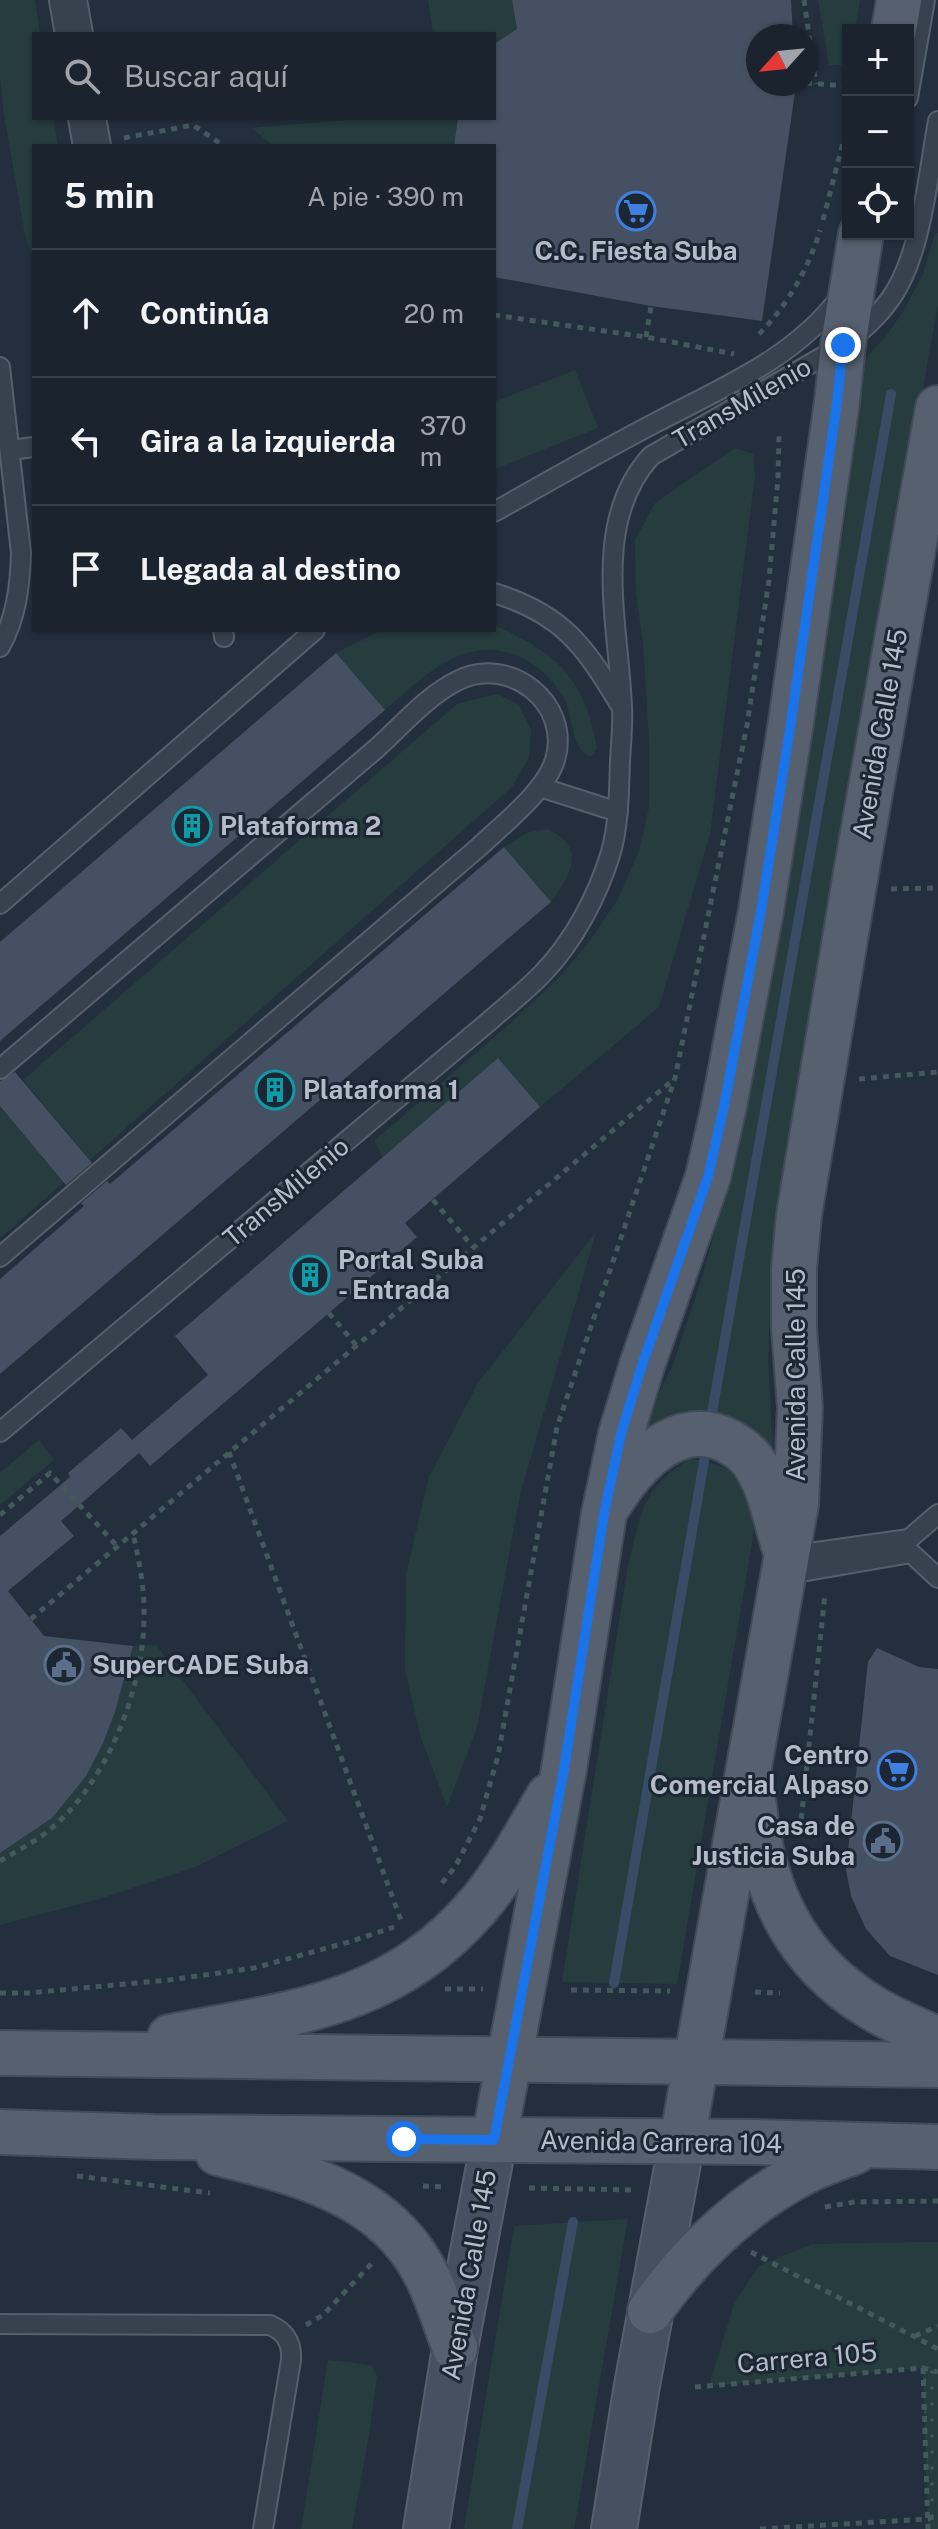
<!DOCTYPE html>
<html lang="es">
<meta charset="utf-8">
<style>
body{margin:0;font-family:"Public Sans",sans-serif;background:#242b36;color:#f1f3f6}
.controls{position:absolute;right:24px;top:24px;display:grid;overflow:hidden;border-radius:0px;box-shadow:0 2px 6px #0004}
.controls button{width:72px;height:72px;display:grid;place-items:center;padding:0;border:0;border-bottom:2px solid #39404a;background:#1b232e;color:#f1f3f6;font:40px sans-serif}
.compass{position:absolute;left:746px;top:24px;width:72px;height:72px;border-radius:50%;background:#1b232e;box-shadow:0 2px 6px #0004;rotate:243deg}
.stop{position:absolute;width:24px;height:24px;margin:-18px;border:6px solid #1a73e8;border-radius:50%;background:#fff}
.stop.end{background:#1a73e8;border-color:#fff;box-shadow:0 2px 8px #0008}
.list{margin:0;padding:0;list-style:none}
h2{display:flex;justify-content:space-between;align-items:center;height:104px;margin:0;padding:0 32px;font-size:34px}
h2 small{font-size:26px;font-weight:400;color:#a0a4aa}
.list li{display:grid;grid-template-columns:52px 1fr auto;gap:24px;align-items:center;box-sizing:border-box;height:128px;padding:0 32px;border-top:2px solid #39404a}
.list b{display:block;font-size:30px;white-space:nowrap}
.list em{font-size:26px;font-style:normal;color:#a0a4aa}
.icon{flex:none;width:44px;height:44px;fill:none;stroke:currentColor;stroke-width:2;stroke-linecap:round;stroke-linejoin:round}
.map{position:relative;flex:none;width:938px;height:2529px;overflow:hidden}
.search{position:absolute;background:#1b232e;box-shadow:0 2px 6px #0004;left:32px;top:32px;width:464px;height:88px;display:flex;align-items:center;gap:20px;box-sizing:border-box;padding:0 28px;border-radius:0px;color:#a0a4aa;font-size:30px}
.panel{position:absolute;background:#1b232e;box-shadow:0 2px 6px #0004;left:32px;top:144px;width:464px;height:488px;border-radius:0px}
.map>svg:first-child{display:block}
.grass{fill:#263c3f}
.park{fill:url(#park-dots)}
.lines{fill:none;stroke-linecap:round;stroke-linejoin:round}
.stream{stroke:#394c67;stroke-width:10}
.building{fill:#455162}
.lane-casing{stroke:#565f6c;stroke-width:22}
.street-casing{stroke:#565f6c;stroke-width:40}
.secondary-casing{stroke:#565f6c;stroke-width:48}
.primary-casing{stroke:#414a57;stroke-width:48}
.path{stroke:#44595c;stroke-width:5;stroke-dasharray:6 6;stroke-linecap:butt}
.lane{stroke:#38414e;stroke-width:18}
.street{stroke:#38414e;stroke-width:36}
.secondary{stroke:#465061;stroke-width:44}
.primary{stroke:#56606e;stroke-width:44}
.route{stroke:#1a73e8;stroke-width:10}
.labels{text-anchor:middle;stroke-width:6;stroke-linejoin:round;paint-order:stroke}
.poi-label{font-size:26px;font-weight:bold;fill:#b4bcc9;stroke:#1d2633;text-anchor:start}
.street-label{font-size:26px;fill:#b4bcc9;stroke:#1d2633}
</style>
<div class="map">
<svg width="938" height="2529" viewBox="0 0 938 2529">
<defs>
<pattern id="park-dots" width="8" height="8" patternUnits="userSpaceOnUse" patternTransform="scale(2)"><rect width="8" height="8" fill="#263c3f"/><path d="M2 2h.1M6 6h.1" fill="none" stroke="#435659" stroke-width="1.8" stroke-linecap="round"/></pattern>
</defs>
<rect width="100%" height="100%" fill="#242f3e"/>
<!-- grass -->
<g class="grass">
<polygon points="0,0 35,0 40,34 34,34 34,118 53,118 58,146 34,146 34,258 26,240 4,115 0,77"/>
<polygon points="428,0 512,0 517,29 494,44 494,34 433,34"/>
<polygon points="818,0 860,0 855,30 848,30 848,65 829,65"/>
<polygon points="369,118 458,118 454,146 274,146 251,128"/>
<polygon points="935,233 938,233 938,305 847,806 797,1100 772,1268 768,1361 773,1450 743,1425 639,1433 672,1367 702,1278 731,1170 845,521 862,361 885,338 904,310 923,274"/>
<polygon points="575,370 598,428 495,469 494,402"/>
<polygon points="735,448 753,454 755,476 710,834 659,1007 540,1107 498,1058 383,1157 374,1141 506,1027 555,982 589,942 618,899 639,851 649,807 649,740 643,644 636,593 635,540 655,503"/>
<path d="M494,625C558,654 584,677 597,748L593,755L588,756C571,746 573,718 565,701C557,685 544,670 528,661C470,628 426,674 385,710L336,653L382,630H494Z"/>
<polygon points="497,694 519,705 531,730 529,758 512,787 90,1160 23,1080 457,704"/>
<path d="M548,829C553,832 561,836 565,841C582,860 563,885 551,902L504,847L529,832Z"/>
<polygon points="0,1106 64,1182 0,1238"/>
<polygon points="596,1232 520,1495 477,1728 447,1807 421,1738 405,1670 406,1574 429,1477 478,1383"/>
<polygon points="39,1440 54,1460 0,1505 0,1473"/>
<path d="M691,1459C713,1462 740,1470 750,1493C754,1503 752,1520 754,1531L677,1984L562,1982L628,1565C641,1514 642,1486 691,1459Z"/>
<polygon points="156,1645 288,1821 195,1867 99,1899 0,1925 0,1853 52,1818 115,1712 133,1646"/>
<polygon points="628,2219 574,2529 464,2529 514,2226"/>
<polygon points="921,2242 938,2242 938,2363 923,2368 709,2386 734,2304 759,2266 812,2244"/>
<polygon points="328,2360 371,2365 377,2376 369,2435 352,2529 301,2529"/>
</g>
<!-- park -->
<polygon class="park" points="938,2363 938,2529 928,2529 923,2368"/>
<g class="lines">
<!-- stream -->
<g class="stream">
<polyline points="710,1424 891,394"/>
<polyline points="614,1983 707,1444"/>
<polyline points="517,2529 573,2222"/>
</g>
</g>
<!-- building -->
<g class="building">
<polygon points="512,0 791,0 793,36 758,36 758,84 795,84 795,92 762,321 651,306 494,277 494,146 454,146 458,118 494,118 494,44 517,29"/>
<polygon points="336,653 385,710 0,1041 0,942"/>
<polygon points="504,847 551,902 0,1374 0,1279 84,1206 81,1203 107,1181 110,1184"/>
<polygon points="498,1058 540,1107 405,1223 417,1237 329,1313 150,1466 139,1453 61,1521 74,1536 8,1591 44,1636 133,1646 115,1712 103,1743 86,1776 52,1818 0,1853 0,1536 70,1477 68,1473 121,1428 132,1440 208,1375 175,1336"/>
<polygon points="15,1072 92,1163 66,1185 0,1106 0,1081"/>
<polygon points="877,1648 919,1667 938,1669 938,1975 890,1956 866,1929 851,1896 846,1870 868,1662"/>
</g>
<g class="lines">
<defs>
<g id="lane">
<polyline points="908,98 925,0"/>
<path d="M0,367L21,553C20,587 16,618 0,647"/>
<polyline points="10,450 34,447"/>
<path d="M494,512C548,482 601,451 655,423C723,387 794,359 841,296"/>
<path d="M494,593C562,614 584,645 619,703"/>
<polyline points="223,630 224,637"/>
<polyline points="540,787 618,812"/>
<polyline points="0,904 315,630"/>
<path d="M0,1069L377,748C402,725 427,696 457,681C509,654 572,703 555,760C545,792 503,824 479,847L0,1257"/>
<path d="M0,1432L493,1018C510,1003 528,989 543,973C574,941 598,895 611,852C619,823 619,791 620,761C621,743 623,725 622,707C619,625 590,523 651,456L843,345C861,331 878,317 891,298C922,254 928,174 938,121"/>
<polyline points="788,1556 909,1539 938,1514"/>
<polyline points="784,1575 911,1553 938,1578"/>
<path d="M0,2324L270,2325C286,2332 292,2343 291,2360L263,2529"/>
</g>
<g id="street">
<polyline points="68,0 74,34"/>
<polyline points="87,118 92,146"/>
</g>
<g id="secondary">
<polyline points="426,2529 455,2348 494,2140"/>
<polyline points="614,2529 636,2391 682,2141"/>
</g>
<g id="primary">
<polyline points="894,30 899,0"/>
<path d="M610,1503C634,1464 678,1415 728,1441C737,1446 746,1452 752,1460C770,1484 775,1518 784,1546"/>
<path d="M754,1806C763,1891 795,1961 871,2007C892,2020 916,2029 938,2040"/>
<path d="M170,2037C290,2013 390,2007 476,1908C505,1875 527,1833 549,1796"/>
<polyline points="0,2053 938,2065"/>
<polyline points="0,2132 154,2137 754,2142 938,2147"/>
<polyline points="494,2140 564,1769 604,1514 621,1434 642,1365 708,1177 724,1106 761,911 791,722 837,402 843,345 861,234"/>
<polyline points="682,2141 796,1504 800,1407 794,1328 794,1268 799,1215 858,861 938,408"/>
<path d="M218,2153C291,2171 372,2190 416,2257C434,2284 443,2318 455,2348"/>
<path d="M650,2311C691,2253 741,2205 804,2172C821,2163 839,2158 856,2151"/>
</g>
</defs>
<!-- lane casing -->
<use href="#lane" class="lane-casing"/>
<!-- street casing -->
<use href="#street" class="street-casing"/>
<!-- secondary casing -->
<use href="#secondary" class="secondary-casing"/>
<!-- primary casing -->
<use href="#primary" class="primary-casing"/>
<!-- path -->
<g class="path">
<polyline points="804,0 816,84"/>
<polyline points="806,83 848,86"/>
<polyline points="124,138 193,125 224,146"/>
<polyline points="823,220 848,123"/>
<polyline points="494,315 646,337 734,354"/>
<path d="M759,334C787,306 809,268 820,230"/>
<polyline points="646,337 651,306"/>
<polyline points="891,889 938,888"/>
<polyline points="859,1079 938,1072"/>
<polyline points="433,1200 473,1247"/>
<polyline points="329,1313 356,1345"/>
<polyline points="229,1452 402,1923"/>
<polyline points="0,1515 50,1473 117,1546"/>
<polyline points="31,1619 673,1080"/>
<polyline points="800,1831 825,1594"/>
<path d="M0,1861C17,1851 37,1841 52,1828C107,1781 143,1690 144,1619C145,1589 139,1561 133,1533"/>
<polyline points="442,1883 455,1867 480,1819 498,1756 557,1427 675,1078 747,725 769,580 778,478 779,436"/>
<polyline points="445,1989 483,1989"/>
<polyline points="571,1990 670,1991"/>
<polyline points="755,1992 780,1993"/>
<polyline points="0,1993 28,1993 169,1980 254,1968 349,1942 394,1927"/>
<polyline points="77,2176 210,2193"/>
<polyline points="423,2186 446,2187"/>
<polyline points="529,2188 636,2190"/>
<polyline points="825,2207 855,2202 938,2201"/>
<polyline points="751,2252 938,2349"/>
<polyline points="306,2325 323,2315 374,2261"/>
<polyline points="915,2336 938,2326"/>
<polyline points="923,2368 928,2529"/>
<polyline points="695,2387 923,2368 938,2372"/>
<polyline points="760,2529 928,2519 938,2515"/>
</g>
<!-- lane -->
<use href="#lane" class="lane"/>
<!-- street -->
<use href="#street" class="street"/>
<!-- secondary -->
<use href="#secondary" class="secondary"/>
<!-- primary -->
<use href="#primary" class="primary"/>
</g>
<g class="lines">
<!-- route -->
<polyline class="route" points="404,2139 494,2140 564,1769 604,1514 621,1434 642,1365 708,1177 724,1106 761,911 791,722 837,402 843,345"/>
</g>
<!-- icons -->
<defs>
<symbol id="supermarket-ring" viewBox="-11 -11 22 22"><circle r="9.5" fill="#1d2633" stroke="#3f7fe0" stroke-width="1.5"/><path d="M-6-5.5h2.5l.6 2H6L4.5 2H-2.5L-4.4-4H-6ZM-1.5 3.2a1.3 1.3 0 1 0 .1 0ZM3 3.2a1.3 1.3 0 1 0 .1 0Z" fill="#3f7fe0"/></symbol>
<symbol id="building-ring" viewBox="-11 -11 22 22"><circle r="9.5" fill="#1d2633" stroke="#0f9aa8" stroke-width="1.5"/><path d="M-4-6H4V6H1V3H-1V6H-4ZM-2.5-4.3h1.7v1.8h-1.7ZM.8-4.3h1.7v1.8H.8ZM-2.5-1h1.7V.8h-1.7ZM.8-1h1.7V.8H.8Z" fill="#0f9aa8"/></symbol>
<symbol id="civic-ring" viewBox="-11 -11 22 22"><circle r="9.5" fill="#1d2633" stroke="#5c6f8a" stroke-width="1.5"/><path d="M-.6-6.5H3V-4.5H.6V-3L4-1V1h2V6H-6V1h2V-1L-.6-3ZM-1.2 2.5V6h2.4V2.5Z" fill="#5c6f8a"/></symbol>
</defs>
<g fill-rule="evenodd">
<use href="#supermarket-ring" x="614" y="189" width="44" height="44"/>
<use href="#building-ring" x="170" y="804" width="44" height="44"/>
<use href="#building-ring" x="253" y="1068" width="44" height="44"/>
<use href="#building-ring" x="288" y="1253" width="44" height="44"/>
<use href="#civic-ring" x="42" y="1643" width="44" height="44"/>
<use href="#supermarket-ring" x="875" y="1748" width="44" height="44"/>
<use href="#civic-ring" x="861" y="1819" width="44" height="44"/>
</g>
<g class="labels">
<!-- poi labels -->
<g class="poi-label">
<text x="636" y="260" text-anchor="middle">C.C. Fiesta Suba</text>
<text x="220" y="835">Plataforma 2</text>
<text x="303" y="1099">Plataforma 1</text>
<text x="338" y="1269">Portal Suba<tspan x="338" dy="30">- Entrada</tspan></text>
<text x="92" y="1674">SuperCADE Suba</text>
<text x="869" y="1764" text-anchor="end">Centro<tspan x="869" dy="30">Comercial Alpaso</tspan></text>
<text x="855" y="1835" text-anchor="end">Casa de<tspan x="855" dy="30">Justicia Suba</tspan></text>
</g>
<!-- street labels -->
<g class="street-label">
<text transform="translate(742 403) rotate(-30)" y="9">TransMilenio</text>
<text transform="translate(880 734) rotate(-80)" y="9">Avenida Calle 145</text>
<text transform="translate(286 1192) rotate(-40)" y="9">TransMilenio</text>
<text transform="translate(796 1375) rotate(-90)" y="9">Avenida Calle 145</text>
<text transform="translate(661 2142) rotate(1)" y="9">Avenida Carrera 104</text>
<text transform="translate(469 2275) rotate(-80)" y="9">Avenida Calle 145</text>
<text transform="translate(807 2358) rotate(-5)" y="9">Carrera 105</text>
</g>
</g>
</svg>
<div class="controls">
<button>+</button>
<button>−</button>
<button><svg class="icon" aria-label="locate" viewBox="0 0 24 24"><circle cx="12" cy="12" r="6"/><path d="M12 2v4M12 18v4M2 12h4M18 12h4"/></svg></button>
</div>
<svg class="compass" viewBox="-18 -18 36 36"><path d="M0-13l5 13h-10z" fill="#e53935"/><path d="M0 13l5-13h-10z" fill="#a0a4aa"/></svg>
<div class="stop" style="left:404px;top:2139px"></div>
<div class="stop end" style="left:843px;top:345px"></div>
<div class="search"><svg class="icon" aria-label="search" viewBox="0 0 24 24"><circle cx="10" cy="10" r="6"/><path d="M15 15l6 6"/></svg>Buscar aquí</div>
<section class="panel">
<h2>5 min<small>A pie · 390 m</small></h2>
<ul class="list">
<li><svg class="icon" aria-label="ahead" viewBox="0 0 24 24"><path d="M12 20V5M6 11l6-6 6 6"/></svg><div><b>Continúa</b></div><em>20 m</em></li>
<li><svg class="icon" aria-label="left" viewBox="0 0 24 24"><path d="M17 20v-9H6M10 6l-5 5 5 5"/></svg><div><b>Gira a la izquierda</b></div><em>370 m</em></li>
<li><svg class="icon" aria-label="arrive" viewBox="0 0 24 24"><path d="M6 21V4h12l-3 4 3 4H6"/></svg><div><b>Llegada al destino</b></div></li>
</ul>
</section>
</div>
